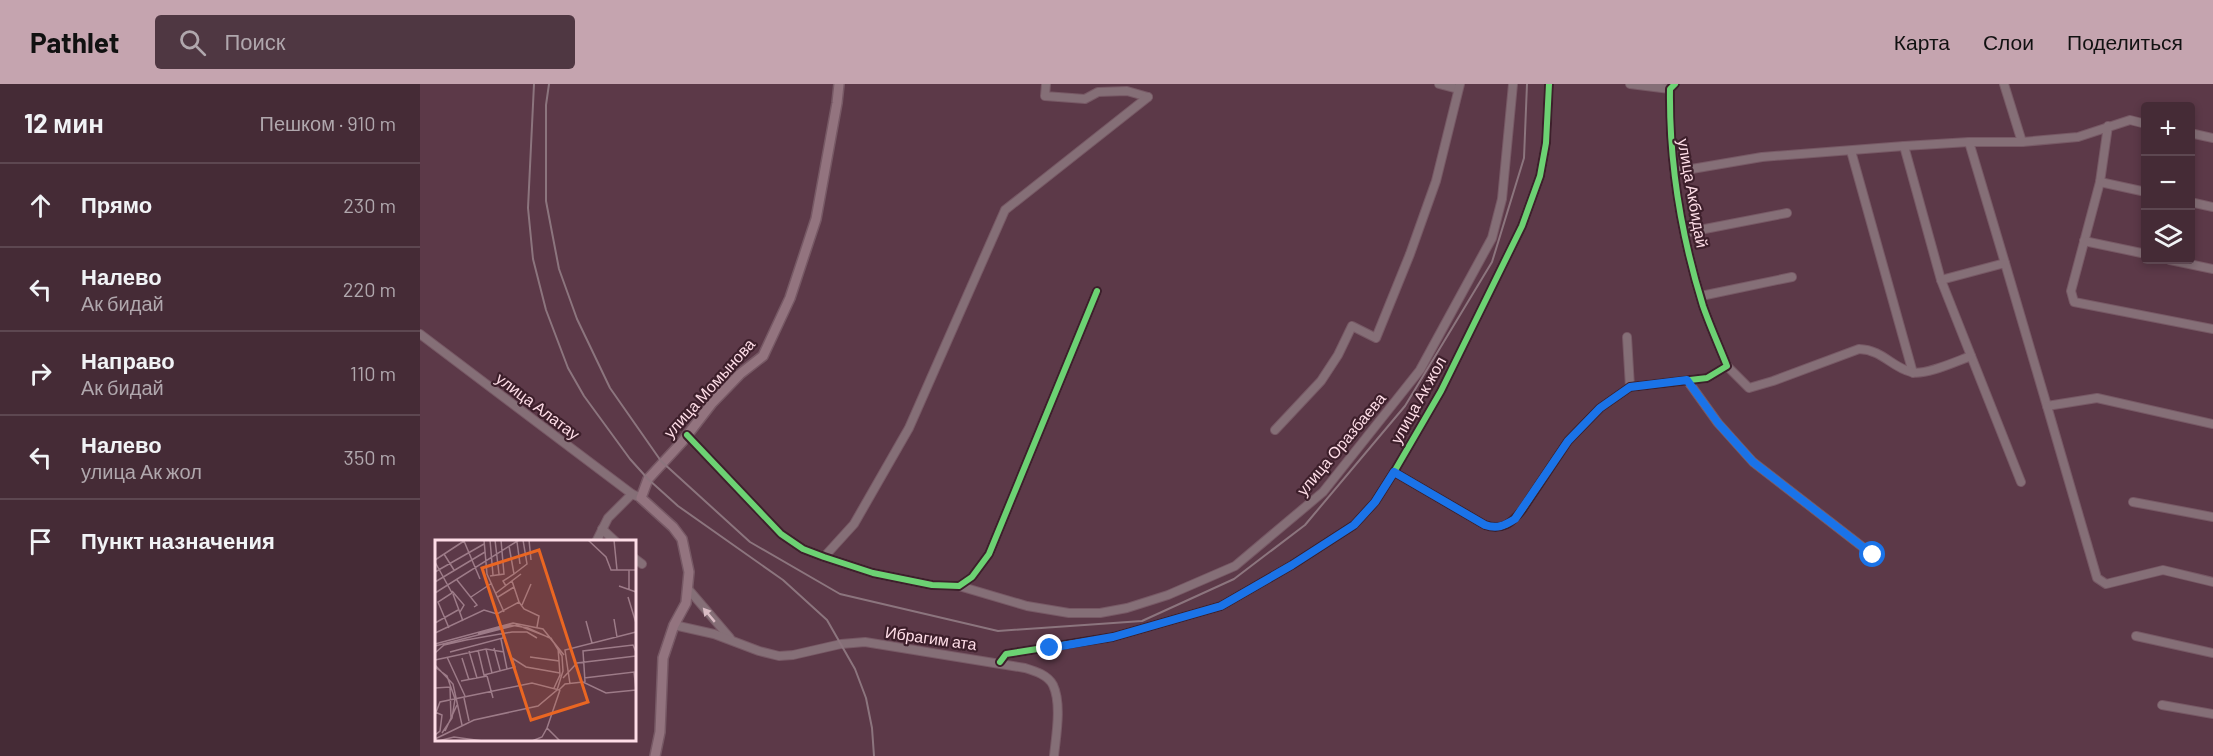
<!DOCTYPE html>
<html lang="ru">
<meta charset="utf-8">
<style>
body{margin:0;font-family:Barlow,sans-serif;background:#4f3742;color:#f1f3f6}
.controls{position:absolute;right:18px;top:18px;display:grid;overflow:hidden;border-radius:6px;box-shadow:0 3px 9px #0003}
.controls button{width:54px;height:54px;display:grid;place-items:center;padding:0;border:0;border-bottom:2px solid #5d4751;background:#452b36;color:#f1f3f6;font:30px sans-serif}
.stop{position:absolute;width:18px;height:18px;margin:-14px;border:4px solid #1a73e8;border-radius:50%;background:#fff}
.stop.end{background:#1a73e8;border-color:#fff;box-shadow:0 2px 6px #0008}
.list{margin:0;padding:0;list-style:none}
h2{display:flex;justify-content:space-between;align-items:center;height:78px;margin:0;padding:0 24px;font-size:26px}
h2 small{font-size:20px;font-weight:400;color:#b0a7ad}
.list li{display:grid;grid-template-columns:39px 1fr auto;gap:18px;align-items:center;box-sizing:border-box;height:84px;padding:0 24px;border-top:2px solid #5d4751}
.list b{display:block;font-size:22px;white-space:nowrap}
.list p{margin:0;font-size:20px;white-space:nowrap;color:#b0a7ad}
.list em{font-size:20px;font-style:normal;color:#b0a7ad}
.icon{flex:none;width:33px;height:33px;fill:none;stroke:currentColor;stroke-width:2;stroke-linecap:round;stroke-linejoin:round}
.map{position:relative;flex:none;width:1793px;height:672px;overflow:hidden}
header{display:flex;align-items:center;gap:36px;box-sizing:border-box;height:84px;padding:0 30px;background:#c5a4af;color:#111}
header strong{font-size:28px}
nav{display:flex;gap:33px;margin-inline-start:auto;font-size:21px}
.search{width:420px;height:54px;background:#4f3742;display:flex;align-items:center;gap:15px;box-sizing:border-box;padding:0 21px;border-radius:6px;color:#b0a7ad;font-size:22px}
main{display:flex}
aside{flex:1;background:#452b36}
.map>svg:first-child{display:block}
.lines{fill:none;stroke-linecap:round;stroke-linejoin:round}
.minor-casing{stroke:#775965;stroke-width:10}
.major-casing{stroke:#775965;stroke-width:12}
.minor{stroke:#856f77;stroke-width:8}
.major{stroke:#93747f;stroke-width:9}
.rail{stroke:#8c757e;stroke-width:2}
.cycleway-casing{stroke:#3d1f2b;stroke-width:10}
.cycleway{stroke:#6cd273;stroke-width:6}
.oneway{fill:#dabcc5}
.route{stroke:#1a73e8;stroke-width:8}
.labels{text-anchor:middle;stroke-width:4.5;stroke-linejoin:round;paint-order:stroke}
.street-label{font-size:16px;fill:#fedde7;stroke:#3d1f2b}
.inset-road{fill:none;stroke:#9d7b88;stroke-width:1.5}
.view{fill:#ea6622;fill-opacity:0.15;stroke:#ea6622;stroke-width:3}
.inset-edge{fill:none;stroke:#fedde7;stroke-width:3}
</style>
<header>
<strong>Pathlet</strong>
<div class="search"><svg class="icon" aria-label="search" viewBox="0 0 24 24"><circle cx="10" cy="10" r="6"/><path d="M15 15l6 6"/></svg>Поиск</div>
<nav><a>Карта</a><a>Слои</a><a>Поделиться</a></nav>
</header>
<main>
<aside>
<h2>12 мин<small>Пешком · 910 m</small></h2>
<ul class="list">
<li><svg class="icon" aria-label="ahead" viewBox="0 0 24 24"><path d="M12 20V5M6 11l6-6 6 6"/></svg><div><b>Прямо</b></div><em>230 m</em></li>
<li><svg class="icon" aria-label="left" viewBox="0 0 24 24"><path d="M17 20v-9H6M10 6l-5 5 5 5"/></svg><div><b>Налево</b><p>Ак бидай</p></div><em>220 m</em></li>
<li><svg class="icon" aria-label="right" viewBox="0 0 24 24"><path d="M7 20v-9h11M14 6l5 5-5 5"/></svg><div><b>Направо</b><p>Ак бидай</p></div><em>110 m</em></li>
<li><svg class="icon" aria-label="left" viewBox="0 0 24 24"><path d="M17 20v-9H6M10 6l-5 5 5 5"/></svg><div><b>Налево</b><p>улица Ак жол</p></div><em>350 m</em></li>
<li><svg class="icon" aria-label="arrive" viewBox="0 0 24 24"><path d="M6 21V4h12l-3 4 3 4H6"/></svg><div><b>Пункт назначения</b></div></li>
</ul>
</aside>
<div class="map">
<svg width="1793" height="672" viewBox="0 0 1793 672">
<rect width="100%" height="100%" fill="#5c3948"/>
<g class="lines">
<defs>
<g id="minor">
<polyline points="626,0 625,12 665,15 678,8 707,7 728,13"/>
<polyline points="1019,0 1038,5"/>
<polyline points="1210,0 1250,5"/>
<polyline points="1584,0 1602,58"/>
<polyline points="1688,42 1680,98 1651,207 1654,218 1793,245"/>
<polyline points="1770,49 1793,54"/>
<polyline points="1549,58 1585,179"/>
<polyline points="1484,62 1521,196 1601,398"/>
<polyline points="1431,67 1493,289"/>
<polyline points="1254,88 1342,73 1484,62 1549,58 1602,58 1658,53 1710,36 1726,40"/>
<polyline points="1680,98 1726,108"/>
<polyline points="1770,118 1793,123"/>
<polyline points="1264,149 1367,129"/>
<polyline points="1664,157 1726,170"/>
<polyline points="1750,176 1793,185"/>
<polyline points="1521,196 1585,179 1627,322 1677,314 1793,340"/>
<polyline points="1281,212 1372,193"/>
<polyline points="0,250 212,410 221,414"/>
<polyline points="1207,253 1210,303"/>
<path d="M1307,282L1329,304L1353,297L1439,265C1463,266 1471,283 1491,288C1505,292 1537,277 1551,272"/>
<polyline points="1267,296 1298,339 1333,378 1453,471"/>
<polyline points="1627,322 1677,494 1686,500 1743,486 1793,498"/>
<polyline points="855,346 901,297 918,271 932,242 956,254 990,170 1016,97 1040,0"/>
<polyline points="267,351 361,450 383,465 404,473 453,489 512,501 539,502 552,493 569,470 677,207"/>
<path d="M974,388L1065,441C1082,447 1092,439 1102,426L1148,357L1180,324L1210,303L1287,294L1307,282C1299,262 1290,242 1283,222C1261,151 1249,79 1250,5L1255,0"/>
<polyline points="1713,418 1793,433"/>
<polyline points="182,445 196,458"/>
<polyline points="176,458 188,434 212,410"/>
<polyline points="404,473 434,440 489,344 585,126 728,13"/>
<polyline points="214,474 222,480"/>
<polyline points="539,502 607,522 649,529 680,529 707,524 748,511 815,482 903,408 1000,286 1072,154 1082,115 1093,0"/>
<polyline points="269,506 310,554"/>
<path d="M254,541L294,550L339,567L359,572L373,571L421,560L445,558L605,584C615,587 628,591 633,601C642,620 636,652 634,672"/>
<polyline points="1716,552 1793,569"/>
<polyline points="580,578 586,570 693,553 801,522 872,481 934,441 955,418 974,388 1021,307 1102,142 1120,92 1126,59 1129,0"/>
<polyline points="1742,621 1793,630"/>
</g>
<polyline id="major" points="235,672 240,648 243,574 254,541 266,519 269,488 262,455 253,443 221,414 228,395 262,358 292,319 320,290 343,272 370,214 396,135 417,19 419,0"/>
</defs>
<!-- minor casing -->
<use href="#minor" class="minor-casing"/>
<!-- major casing -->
<use href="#major" class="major-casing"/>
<!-- minor -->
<use href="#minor" class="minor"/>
<!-- major -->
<use href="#major" class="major"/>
<!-- rail -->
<g class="rail">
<polyline points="114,0 108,124 113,175 126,226 148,284 164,312 210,375 228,395 258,422 363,496 407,536 435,585 446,614 452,644 454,672"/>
<polyline points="129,0 126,21 126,117 139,185 157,235 190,304 241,377 330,458 420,510 578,547 722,537 814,495 885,441 985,322 1072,178 1104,74 1107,0"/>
</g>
<defs>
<g id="cycleway">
<polyline points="267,351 361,450 383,465 404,473 453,489 512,501 539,502 552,493 569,470 677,207"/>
<path d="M974,388L1065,441C1082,447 1092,439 1102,426L1148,357L1180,324L1210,303L1287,294L1307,282C1299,262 1290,242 1283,222C1261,151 1249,79 1250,5L1255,0"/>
<polyline points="580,578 586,570 693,553 801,522 872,481 934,441 955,418 974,388 1021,307 1102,142 1120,92 1126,59 1129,0"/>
</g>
</defs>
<!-- cycleway casing -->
<use href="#cycleway" class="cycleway-casing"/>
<!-- cycleway -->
<use href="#cycleway" class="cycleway"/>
</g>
<!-- one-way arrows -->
<defs><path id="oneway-solid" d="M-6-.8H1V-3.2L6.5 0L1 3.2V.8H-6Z" transform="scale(1.5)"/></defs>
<use class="oneway" href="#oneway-solid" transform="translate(289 531) rotate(-130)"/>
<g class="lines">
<!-- route -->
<path class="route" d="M630,564L693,553L801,522L872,481L934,441L955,418L974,388L1065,441C1077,445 1084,442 1095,435L1148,357L1180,324L1210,303L1267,296L1298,339L1333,378L1453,471"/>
</g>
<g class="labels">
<!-- street labels -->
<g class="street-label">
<text transform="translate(1273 109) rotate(80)" y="6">улица Акбидай</text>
<text transform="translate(289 304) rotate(-48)" y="6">улица Момынова</text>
<text transform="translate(998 316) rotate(-61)" y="6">улица Ак жол</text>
<text transform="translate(118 322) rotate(37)" y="6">улица Алатау</text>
<text transform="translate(921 360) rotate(-50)" y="6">улица Оразбаева</text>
<text transform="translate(511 554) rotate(8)" y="6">Ибрагим ата</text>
</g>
</g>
<!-- overview -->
<g transform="translate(15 456)">
<rect width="201" height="201" fill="#5c3948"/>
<path class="inset-road" d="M49,0L52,34L69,72M55,0L58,35M60,0L64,34M94,0L96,20M153,0L171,17L176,30H201M179,0L182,30M29,1L45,39M82,2L85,24M9,14L19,30M0,20L29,1M0,22L17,53L3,62L14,88M194,30V51M0,32L49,4M79,34L92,24L88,0M55,36L69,34L66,0M22,40L42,65L39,67M77,41L84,62M0,42L50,12M71,46L68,41L79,34L74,6M184,46L201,52M17,51L29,65L25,72M0,53L84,0M61,53L86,34M18,54L28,81M36,57L57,43M63,57L79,47M193,57L201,83M87,65L96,44M179,79L182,97M151,81L157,103M0,83L23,70M0,93L49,70L62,74L84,62L89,69L104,76L102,87M43,94L76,85L93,88L115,98L123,108L124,121M66,99L72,129M31,100L77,92H92L102,98M0,104L78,83L108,89L129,115M0,106L82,85L116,98L127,116L128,131L122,150L103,166L39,180L0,199M59,108L65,130M51,109L57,133M43,110L49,135L80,127L77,118M34,111L42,138M15,112L68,98V92M0,113L9,105L31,100M12,117L30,156M95,117L124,121L125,135L119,148M27,118L34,140M77,118L91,127L125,133M0,120L51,109L69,112M0,125L18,144L27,185M0,127L12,136L20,159L17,178L7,193M52,136L58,158M128,138L142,123L201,116M149,138L199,132L201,150M26,141L52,136M150,142L148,111L198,105L201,112M135,144L130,110L201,92M0,148L15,147L16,178M29,158L34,181M0,172L7,175L5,191L0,195M0,175L5,162L97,143L124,150L130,144L148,142L171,153L201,150M10,191L22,165M3,201L19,197L48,201M97,201L107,197L112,188M125,201L112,188L125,150"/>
<path class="view" d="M104,10L153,162L96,180L47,28Z"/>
<rect width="201" height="201" class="inset-edge"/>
</g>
</svg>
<div class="controls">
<button>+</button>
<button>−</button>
<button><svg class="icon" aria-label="layers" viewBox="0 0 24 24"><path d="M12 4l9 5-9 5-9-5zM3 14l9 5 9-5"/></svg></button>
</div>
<div class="stop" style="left:1453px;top:471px"></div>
<div class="stop end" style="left:630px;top:564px"></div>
</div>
</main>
